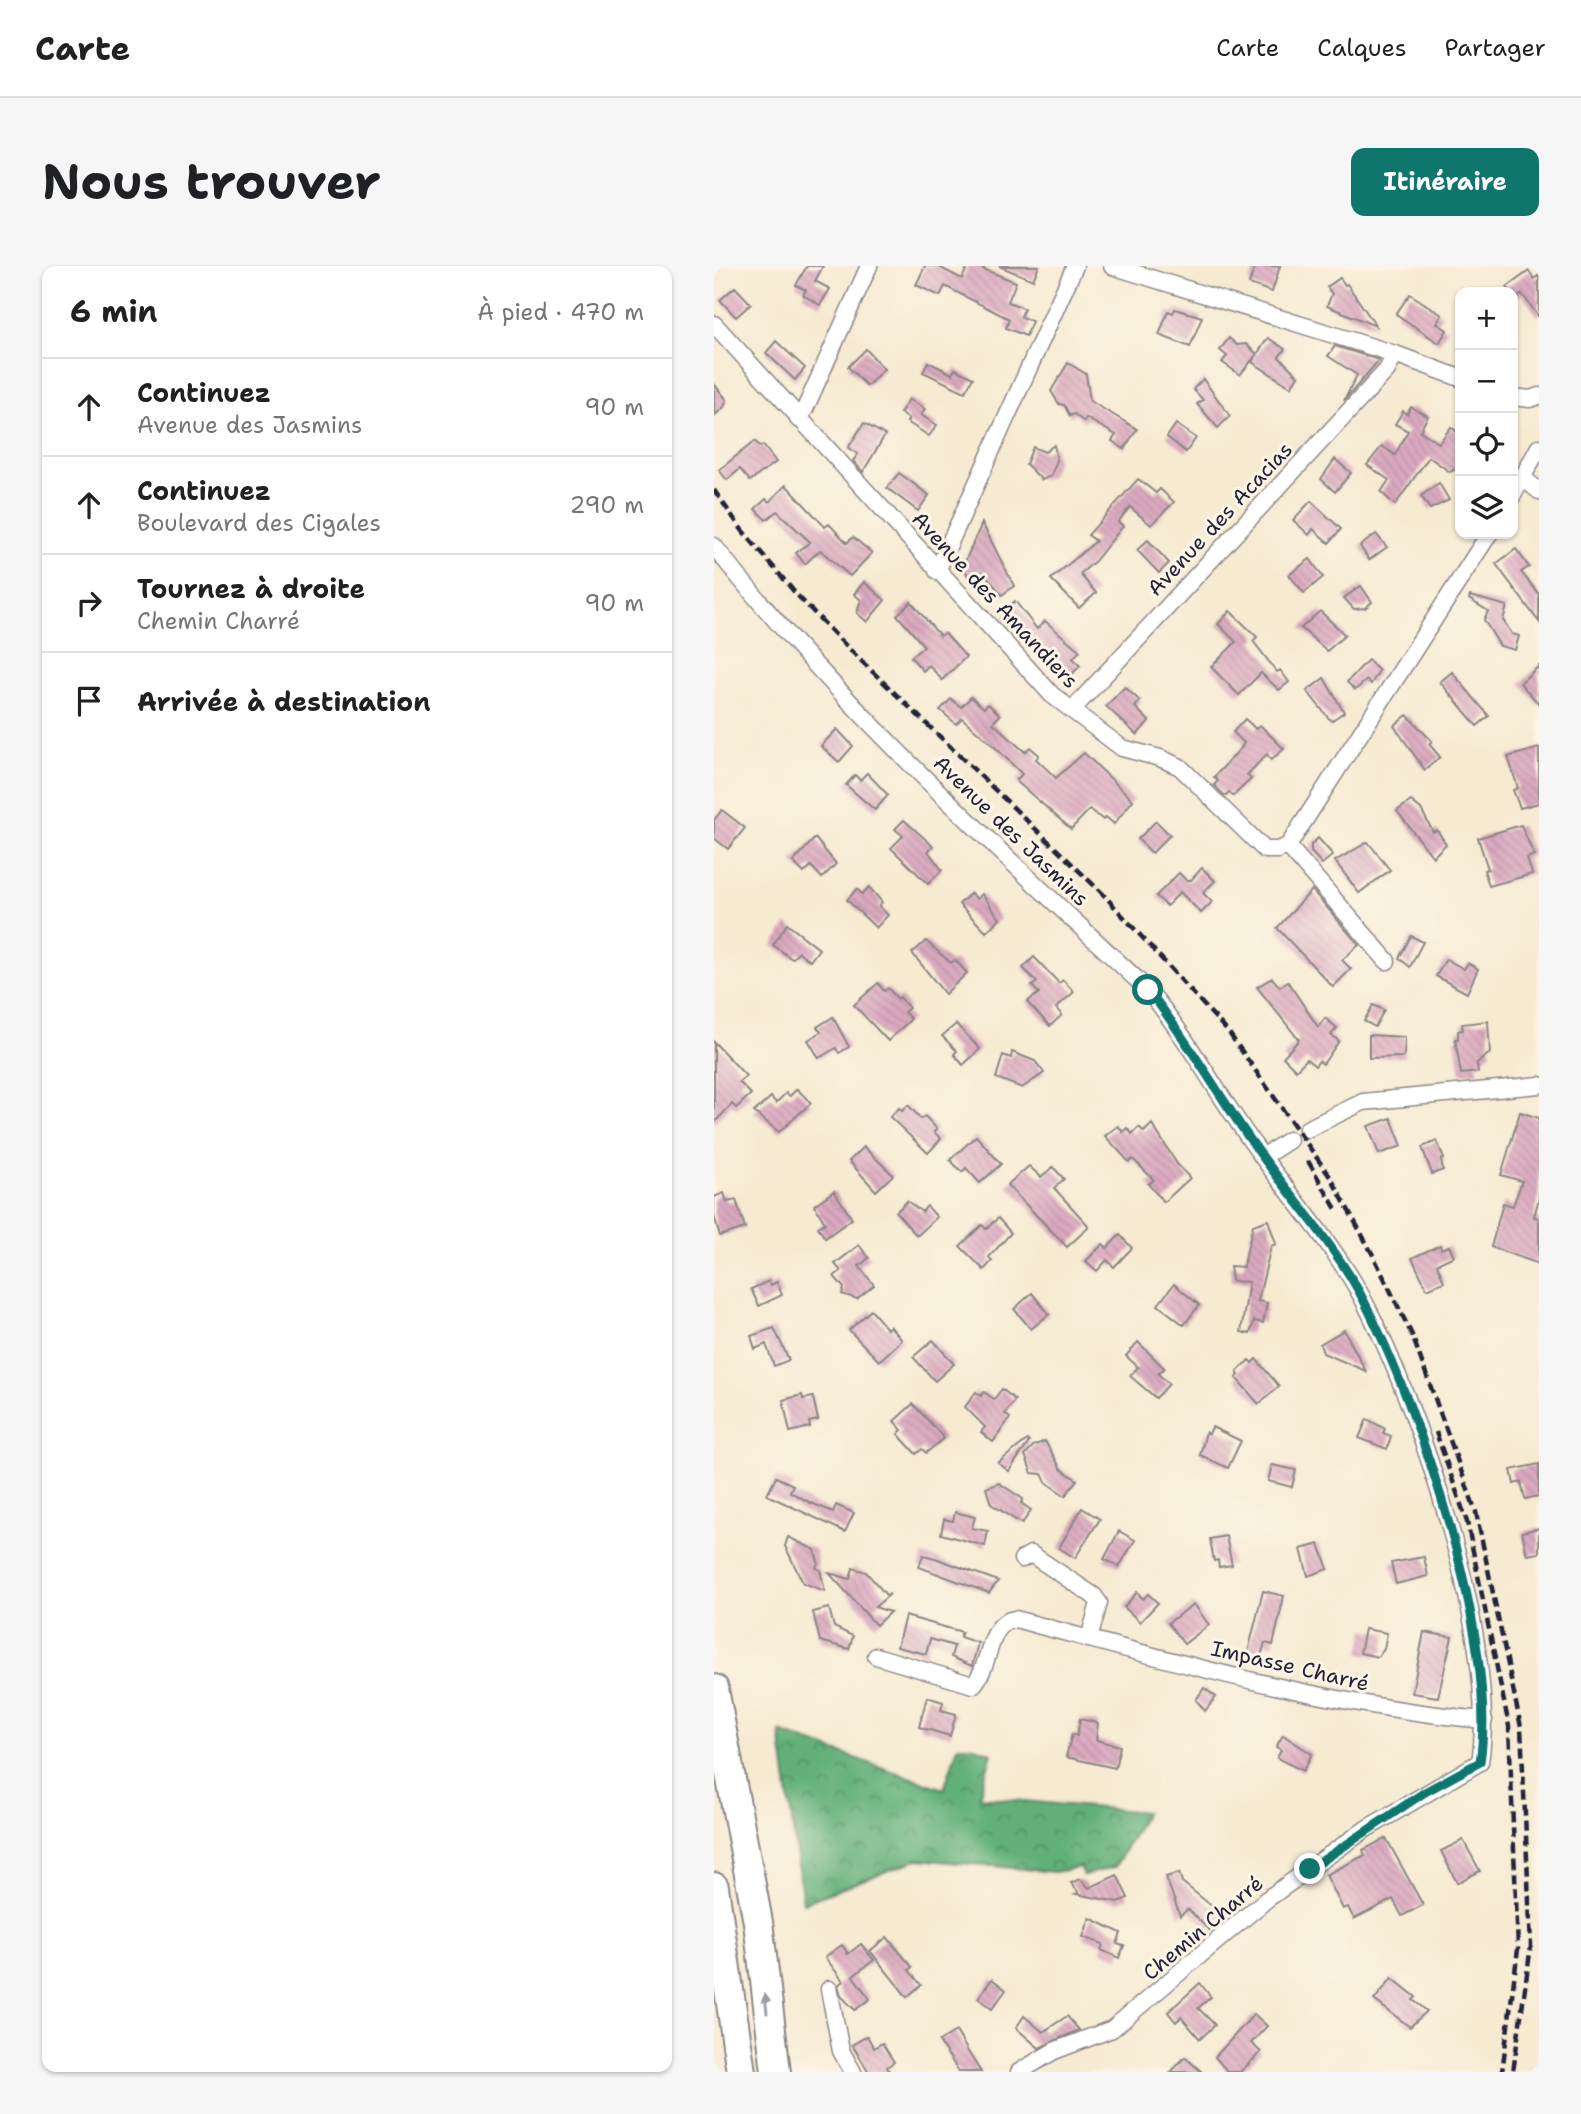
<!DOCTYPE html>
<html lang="fr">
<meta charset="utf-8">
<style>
body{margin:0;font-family:"Shantell Sans",sans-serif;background:#f6f6f6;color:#202124}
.controls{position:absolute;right:21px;top:21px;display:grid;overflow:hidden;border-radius:14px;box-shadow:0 2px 5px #0004}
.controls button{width:63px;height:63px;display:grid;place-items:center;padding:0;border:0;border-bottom:2px solid #e0e0e0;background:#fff;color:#202124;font:35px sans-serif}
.stop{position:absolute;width:21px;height:21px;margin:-16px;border:5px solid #0f766e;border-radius:50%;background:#fff}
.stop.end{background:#0f766e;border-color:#fff;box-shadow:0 2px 7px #0008}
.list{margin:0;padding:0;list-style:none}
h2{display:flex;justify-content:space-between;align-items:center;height:91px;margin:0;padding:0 28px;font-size:30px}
h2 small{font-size:23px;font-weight:400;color:#757577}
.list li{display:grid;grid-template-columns:46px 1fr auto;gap:21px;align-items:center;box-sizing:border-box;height:98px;padding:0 28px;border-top:2px solid #e0e0e0}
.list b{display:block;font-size:26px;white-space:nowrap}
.list p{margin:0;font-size:23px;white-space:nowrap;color:#757577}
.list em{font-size:23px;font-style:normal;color:#757577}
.icon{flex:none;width:38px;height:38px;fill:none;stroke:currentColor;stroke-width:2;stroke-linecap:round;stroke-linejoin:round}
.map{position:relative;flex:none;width:825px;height:1806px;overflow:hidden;border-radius:14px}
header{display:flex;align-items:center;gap:42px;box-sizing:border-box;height:98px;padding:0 35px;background:#fff;border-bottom:2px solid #e0e0e0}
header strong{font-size:33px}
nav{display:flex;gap:38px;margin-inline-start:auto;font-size:24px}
.intro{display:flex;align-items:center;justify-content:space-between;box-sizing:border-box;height:168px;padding:0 42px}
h1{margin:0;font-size:49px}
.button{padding:18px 32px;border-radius:14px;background:#0f766e;color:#fff;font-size:24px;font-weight:700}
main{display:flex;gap:42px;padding:0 42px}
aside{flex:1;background:#fff;border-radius:14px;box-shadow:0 2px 5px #0004}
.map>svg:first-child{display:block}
.forest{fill:url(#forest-crowns);stroke:#42695a;stroke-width:2}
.building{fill:url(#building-back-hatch)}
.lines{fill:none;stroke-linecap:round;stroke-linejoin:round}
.street-casing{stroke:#8c8686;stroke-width:19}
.highway-casing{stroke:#8c8686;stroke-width:32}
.street{stroke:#fff;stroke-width:16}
.highway{stroke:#fff;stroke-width:28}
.rail{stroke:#22223b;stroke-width:4.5;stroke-dasharray:10 5;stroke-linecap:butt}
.oneway{fill:#9c9ca7}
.route{stroke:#0f766e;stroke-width:9}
.labels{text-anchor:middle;stroke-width:6;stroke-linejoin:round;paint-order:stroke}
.street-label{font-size:21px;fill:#22223b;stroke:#fcf5e5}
</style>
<header>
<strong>Carte</strong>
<nav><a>Carte</a><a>Calques</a><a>Partager</a></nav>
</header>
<div class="intro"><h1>Nous trouver</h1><a class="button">Itinéraire</a></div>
<main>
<aside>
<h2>6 min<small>À pied · 470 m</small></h2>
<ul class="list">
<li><svg class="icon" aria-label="ahead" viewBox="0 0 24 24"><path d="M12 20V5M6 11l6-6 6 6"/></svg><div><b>Continuez</b><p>Avenue des Jasmins</p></div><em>90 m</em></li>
<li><svg class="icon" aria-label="ahead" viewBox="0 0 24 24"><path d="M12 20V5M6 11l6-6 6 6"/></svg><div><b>Continuez</b><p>Boulevard des Cigales</p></div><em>290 m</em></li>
<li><svg class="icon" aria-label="right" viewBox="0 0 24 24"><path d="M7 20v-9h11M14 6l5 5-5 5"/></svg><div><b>Tournez à droite</b><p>Chemin Charré</p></div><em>90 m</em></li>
<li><svg class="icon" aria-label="arrive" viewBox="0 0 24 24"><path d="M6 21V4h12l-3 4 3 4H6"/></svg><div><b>Arrivée à destination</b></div></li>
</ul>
</aside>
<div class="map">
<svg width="825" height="1806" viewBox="0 0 825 1806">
<defs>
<pattern id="forest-crowns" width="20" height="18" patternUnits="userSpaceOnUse" patternTransform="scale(1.75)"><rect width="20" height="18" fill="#62b079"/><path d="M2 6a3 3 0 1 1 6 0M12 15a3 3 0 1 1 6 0" fill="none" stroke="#508f64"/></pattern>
<pattern id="building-back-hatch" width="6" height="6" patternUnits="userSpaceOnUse" patternTransform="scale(1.75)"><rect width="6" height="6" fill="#daa9bf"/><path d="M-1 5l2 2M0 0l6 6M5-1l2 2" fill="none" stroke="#bb91a5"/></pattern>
</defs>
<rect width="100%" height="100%" fill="#fcf5e5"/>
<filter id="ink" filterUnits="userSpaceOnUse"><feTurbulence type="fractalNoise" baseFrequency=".0143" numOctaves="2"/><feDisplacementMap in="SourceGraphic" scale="14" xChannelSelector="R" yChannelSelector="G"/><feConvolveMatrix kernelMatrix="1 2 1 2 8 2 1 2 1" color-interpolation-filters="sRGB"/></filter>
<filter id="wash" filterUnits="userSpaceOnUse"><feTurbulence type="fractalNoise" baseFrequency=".00686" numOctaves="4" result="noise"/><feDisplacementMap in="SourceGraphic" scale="28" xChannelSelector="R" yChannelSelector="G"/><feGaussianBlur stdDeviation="1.57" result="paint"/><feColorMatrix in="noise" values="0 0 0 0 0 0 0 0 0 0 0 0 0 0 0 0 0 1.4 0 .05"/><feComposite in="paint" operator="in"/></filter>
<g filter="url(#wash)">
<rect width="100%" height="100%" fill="#f6ead1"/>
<!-- forest -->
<polygon class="forest" points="66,1466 230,1523 244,1480 258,1480 278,1487 265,1531 432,1546 401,1601 369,1609 367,1601 341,1606 204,1593 89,1637"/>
<g id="blocks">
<!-- building -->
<g class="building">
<polygon points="93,0 109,0 101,15 116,23 106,39 89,29 92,24 82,19"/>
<polygon points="211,0 223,0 248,13 254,0 271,0 269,3 302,16 294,36 310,42 307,51 318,55 312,70 292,62 295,53 231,20 226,30 202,19"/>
<polygon points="285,0 325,0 319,14"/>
<polygon points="541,0 566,0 558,26 535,18"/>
<polygon points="815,5 820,13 825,9 825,51 808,28 803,32 793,21"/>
<polygon points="626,12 631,19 633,18 662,60 613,40 618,28 613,21"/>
<polygon points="21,21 37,38 22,51 6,34"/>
<polygon points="696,28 728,49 723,57 733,64 725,77 682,48"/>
<polygon points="461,43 488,51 476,81 445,69 454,45 459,47"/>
<polygon points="515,72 523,79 532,78 543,88 526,109 508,96 513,90 506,84"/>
<polygon points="554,72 571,83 565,91 584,110 577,121 538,96"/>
<polygon points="62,75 91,102 81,114 52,87"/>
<polygon points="621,80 665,94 630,135 643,109 614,90"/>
<polygon points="152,83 170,103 153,120 134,101"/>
<polygon points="214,96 238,108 241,103 259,112 251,126 209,106"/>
<polygon points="354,97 372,108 376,135 423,163 410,183 398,175 402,169 372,152 370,156 360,148 356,150 350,139 345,138 337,125"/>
<polygon points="489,113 516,150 504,162 483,138 489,134 479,123"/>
<polygon points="0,118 13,134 10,141 0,150"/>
<polygon points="195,133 211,143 207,149 223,159 215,170 193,156 195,153 186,147"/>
<polygon points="697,141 714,150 706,165 725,177 737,161 746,168 746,201 736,206 715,191 681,239 667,226 675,214 653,199 668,180 681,189 694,165 681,158 689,145 693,148"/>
<polygon points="150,157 171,169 149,206 139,195 144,188 134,182"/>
<polygon points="462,158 482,172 472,186 453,171"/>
<polygon points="41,175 46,181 49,179 62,196 36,215 26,203 13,214 5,204"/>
<polygon points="340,179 343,194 337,210 328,214 312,198 319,181 331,186"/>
<polygon points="621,193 637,207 621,226 607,213"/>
<polygon points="185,207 215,229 204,245 173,222"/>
<polygon points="424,213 442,227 446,223 460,236 437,259 416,241 404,256 409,260 381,295 366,308 382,327 365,342 337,313 382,275 374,269"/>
<polygon points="725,217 735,234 716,243 707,230"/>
<polygon points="72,219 111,261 115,258 133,277 139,271 158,287 136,310 106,284 91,298 82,287 96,276 63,245 52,254 41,243 52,233 55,236"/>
<polygon points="597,235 627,263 615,277 599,263 595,269 579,254"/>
<polygon points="268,257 300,320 288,329 269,306 255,312 249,300"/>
<polygon points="662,268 673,281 655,294 646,280"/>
<polygon points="434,274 455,297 445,307 423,284"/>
<polygon points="802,283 815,301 807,306 825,328 825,356 782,298"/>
<polygon points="596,293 609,311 590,327 575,309"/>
<polygon points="150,316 171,334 153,356 143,347 147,334 140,328"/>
<polygon points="647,320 658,336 651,342 640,343 630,332"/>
<polygon points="756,330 793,340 789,354 798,368 805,370 801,384 786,380 770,354 774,345 755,333"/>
<polygon points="301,335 323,363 331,355 366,385 359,392 366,400 355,411 306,362 293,359 294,355 289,354 293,342"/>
<polygon points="197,336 226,370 231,367 252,391 228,414 215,399 209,405 197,391 210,380 183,349"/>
<polygon points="516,345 543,371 539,375 563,406 566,404 575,416 565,424 547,407 525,429 497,401 522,376 504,358"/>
<polygon points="606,345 631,369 613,385 587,362"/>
<polygon points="654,394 665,405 657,418 653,414 641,424 633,416"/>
<polygon points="825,400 825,438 806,417"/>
<polygon points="738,406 775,450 763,460 726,416"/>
<polygon points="610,412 630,446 617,455 593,425"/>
<polygon points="411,421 426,435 421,441 435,455 423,469 392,440"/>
<polygon points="257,431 270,442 274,438 286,449 279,457 311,486 316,481 325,489 322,493 342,512 370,487 419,534 400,558 392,551 389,554 376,543 357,563 302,515 308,508 283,483 248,452 242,458 226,444 237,433 247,441"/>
<polygon points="693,449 718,475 715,478 726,491 711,504 680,460"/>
<polygon points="531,453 542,463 546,459 570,483 557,494 553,488 533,509 537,513 519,530 515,526 511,530 500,519 504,515 500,511 528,481 530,477 519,466"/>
<polygon points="123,463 139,480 125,496 107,480"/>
<polygon points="825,482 825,537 806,542 799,524 804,522 794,491"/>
<polygon points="153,507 174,529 161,544 132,519 141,509 146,514"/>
<polygon points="697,535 707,543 719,566 723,564 732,578 719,591 683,545"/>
<polygon points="8,544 31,562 14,583 0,572 0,554"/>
<polygon points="190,554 219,580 214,585 228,604 214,618 177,582 189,570 181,563"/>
<polygon points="442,555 456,569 438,587 424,573"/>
<polygon points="807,559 820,589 813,592 818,608 775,620 770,604 774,603 764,572"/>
<polygon points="101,572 122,598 108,612 97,600 90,607 79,596"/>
<polygon points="604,572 619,589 608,598 597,586 597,579"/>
<polygon points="654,576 676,604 645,627 621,595"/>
<polygon points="488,602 501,615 489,627 498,636 487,647 466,626 453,640 442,630 465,607 472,614 477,614"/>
<polygon points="155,621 168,636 165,640 174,649 162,662 133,634 143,623 148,628"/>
<polygon points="598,624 645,679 628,694 637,703 619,721 563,662"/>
<polygon points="257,627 263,633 268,628 286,653 272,666 245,638"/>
<polygon points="73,658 105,683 96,695 85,686 78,693 59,679"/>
<polygon points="697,670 709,676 696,701 685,692"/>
<polygon points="212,675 237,697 241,694 253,707 231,728 198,687"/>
<polygon points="320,691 345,717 349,714 360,726 342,742 348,749 336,760 313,736 325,727 318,720 323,716 309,702"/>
<polygon points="732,693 750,703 754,697 764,703 753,727 722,710"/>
<polygon points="558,712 566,721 574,716 604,761 611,752 623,762 617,769 625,775 609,798 605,795 601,800 593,793 582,804 569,791 585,774 543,721"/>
<polygon points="164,717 170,725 174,722 184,733 186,731 195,742 190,746 197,753 174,775 140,739"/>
<polygon points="659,739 670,744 661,761 650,755"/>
<polygon points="119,751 135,781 125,787 122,782 105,792 94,774 107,766 103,761"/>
<polygon points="774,755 776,787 763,797 764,806 747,808 741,773 744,773 744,765 749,764 748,758"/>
<polygon points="242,758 266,783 249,799 240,788 243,785 228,770"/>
<polygon points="655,769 691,771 690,791 655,792"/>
<polygon points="0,776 32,810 25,816 37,828 22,842 18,838 0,857"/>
<polygon points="298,786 321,795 330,807 308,822 282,812 289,789 297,792"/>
<polygon points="83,823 97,837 65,866 40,846 57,831 62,837 72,827 76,830"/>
<polygon points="194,839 207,853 211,850 223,863 220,866 227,873 214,887 176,851 185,842 188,845"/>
<polygon points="806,846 825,852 825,932 820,951 825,952 825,998 777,981 789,937 799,940 808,915 787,909"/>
<polygon points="677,852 688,880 665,888 654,860"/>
<polygon points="438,858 463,898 476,912 450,936 434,918 440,914 419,893 415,896 391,870 404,860 409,866 413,862 418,868 425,861 430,866"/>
<polygon points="262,870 287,898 266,917 252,902 248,906 236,894"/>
<polygon points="723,875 730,893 727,894 729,904 718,908 708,881"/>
<polygon points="150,881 179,909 162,925 135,895"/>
<polygon points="315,900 327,911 339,901 350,913 340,922 373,958 374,962 353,981 293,919"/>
<polygon points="120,925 138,953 111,972 104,961 111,957 100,939"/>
<polygon points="10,927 13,936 22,934 31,962 6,970 0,950 0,931"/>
<polygon points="193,935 208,946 213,940 223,951 203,970 182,946"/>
<polygon points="284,952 297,967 275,991 278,995 270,1004 246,980 268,959 272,963"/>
<polygon points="554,954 562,978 557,980 544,1035 553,1037 549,1057 540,1055 536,1068 527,1066 535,1016 518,1015 516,1000 529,1001 539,959"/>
<polygon points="406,969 418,982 400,1001 393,994 383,1005 372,995 389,978 393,982"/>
<polygon points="145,979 155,992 145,1000 160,1019 143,1033 128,1028 130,1022 120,1010 127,1005 121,998"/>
<polygon points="726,979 727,983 735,980 740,990 723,998 730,1016 713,1023 698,992"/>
<polygon points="55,1015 57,1019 63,1016 68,1029 45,1040 37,1023"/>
<polygon points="460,1018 485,1039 470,1059 444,1039"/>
<polygon points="318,1027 335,1048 317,1063 300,1043"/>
<polygon points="157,1044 173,1063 176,1060 188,1074 165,1095 135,1064"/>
<polygon points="60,1062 75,1094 60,1100 52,1078 41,1083 37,1070"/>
<polygon points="630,1064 652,1105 609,1087 606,1078"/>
<polygon points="219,1074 240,1098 221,1115 199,1091"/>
<polygon points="424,1076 450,1102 444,1108 455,1118 442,1132 416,1110 424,1101 412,1090"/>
<polygon points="542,1093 565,1120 545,1138 522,1112 525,1109 523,1106 535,1094 538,1097"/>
<polygon points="288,1123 301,1134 291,1148 296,1152 279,1176 267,1166 271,1161 251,1141 262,1126 267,1130 270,1126 280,1133"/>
<polygon points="88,1129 89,1133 99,1131 104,1154 95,1156 96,1161 76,1166 69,1134"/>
<polygon points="199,1138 230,1172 212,1187 208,1183 202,1188 184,1168 188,1164 180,1155"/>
<polygon points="653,1153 671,1163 669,1167 677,1170 673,1183 645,1172"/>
<polygon points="498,1161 527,1175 514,1202 486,1189 492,1166 495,1168"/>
<polygon points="313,1174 315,1176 295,1205 284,1197"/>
<polygon points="331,1175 347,1203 363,1214 351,1230 332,1216 328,1208 318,1207 311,1189 319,1180"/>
<polygon points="825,1198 825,1230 811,1233 807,1216 800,1218 797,1204"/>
<polygon points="558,1199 582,1204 578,1221 554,1215"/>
<polygon points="62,1211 79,1219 76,1226 97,1237 119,1246 122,1239 140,1247 131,1266 53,1229"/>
<polygon points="285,1217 309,1233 307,1237 317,1244 308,1258 277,1238 272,1222"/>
<polygon points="368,1242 386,1253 361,1292 345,1282"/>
<polygon points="241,1246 261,1251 258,1262 274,1265 271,1280 227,1268 230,1253 239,1255"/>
<polygon points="825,1262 825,1287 813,1289 808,1266"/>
<polygon points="405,1265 421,1274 405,1301 390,1293"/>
<polygon points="512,1270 518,1299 505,1301 504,1294 500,1295 496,1273"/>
<polygon points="74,1271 101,1284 104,1296 102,1302 106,1304 111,1325 89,1317 71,1280"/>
<polygon points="605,1278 614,1303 594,1310 587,1283"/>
<polygon points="209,1289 221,1292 284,1315 275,1327 205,1301"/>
<polygon points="710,1291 714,1310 682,1318 677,1297"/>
<polygon points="139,1302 152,1306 172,1329 176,1328 161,1341 176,1346 162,1359 115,1307 136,1313"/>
<polygon points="549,1325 570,1330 559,1379 551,1377 546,1393 533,1390"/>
<polygon points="423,1326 429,1333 434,1328 444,1337 426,1356 410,1341"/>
<polygon points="480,1338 495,1359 470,1378 454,1357"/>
<polygon points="115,1342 120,1361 139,1370 135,1383 106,1375 99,1346"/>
<polygon points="191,1350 248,1366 246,1371 264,1377 258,1400 237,1391 240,1380 216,1373 212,1388 183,1381"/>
<polygon points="651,1363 673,1367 670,1383 664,1391 646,1387"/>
<polygon points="710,1366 738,1371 724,1431 698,1427"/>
<polygon points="490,1422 502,1431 491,1445 482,1434"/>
<polygon points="213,1431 229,1436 227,1444 242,1448 236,1470 205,1461"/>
<polygon points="366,1453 384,1457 382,1474 406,1480 401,1502 352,1491 358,1468 363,1470"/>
<polygon points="569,1469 598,1488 589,1505 563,1492 567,1484 562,1481"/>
<polygon points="672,1572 709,1639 688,1650 679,1633 640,1653 634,1641 629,1643 612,1609 651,1589 649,1584"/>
<polygon points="749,1574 766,1605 743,1617 727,1585"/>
<polygon points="465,1607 468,1616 509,1649 495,1664 474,1643 466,1650 452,1611"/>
<polygon points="403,1609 414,1632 404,1636 362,1628 365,1627 357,1617 366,1613 375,1622"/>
<polygon points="376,1652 407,1667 403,1678 410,1680 405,1692 387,1684 389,1678 369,1671"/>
<polygon points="173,1671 198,1701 195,1704 207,1719 193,1731 156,1685"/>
<polygon points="147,1678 160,1694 139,1710 156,1733 141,1744 127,1730 124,1719 129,1715 111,1691 128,1679 134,1688"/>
<polygon points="678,1712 702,1731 699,1734 713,1745 696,1761 660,1734"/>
<polygon points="278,1713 292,1724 278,1743 264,1732"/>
<polygon points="486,1717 497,1731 484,1742 501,1759 486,1773 467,1751 462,1756 454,1746"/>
<polygon points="540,1748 553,1760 537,1777 547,1786 526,1806 514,1806 501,1791"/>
<polygon points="310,1750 329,1766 353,1750 365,1764 325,1782 302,1762"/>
<polygon points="242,1765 256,1789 267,1806 245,1806 225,1775"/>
<polygon points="153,1770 160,1782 168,1777 180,1796 173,1801 176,1806 155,1806 138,1779"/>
<polygon points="471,1791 488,1806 457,1806"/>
</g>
</g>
</g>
<g filter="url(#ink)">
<use href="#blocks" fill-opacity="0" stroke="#8c8686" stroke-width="2"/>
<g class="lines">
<defs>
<g id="street">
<polyline points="398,0 681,88 746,112"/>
<polyline points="0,58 338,429 408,482 446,492 466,501 551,584 564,584 574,580 775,268"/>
<polyline points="799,131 816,133 825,130"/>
<polyline points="84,153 91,143 155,0"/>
<polyline points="809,212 825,225"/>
<polyline points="799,229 825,181"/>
<path d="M0,280C128,443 283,582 434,724C476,775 506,833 545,886C578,932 622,982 649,1033C705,1141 785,1376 766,1496L652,1563L553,1633L398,1763L340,1785L305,1806"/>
<polyline points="223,305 361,0"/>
<polyline points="358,444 673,104 681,88"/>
<polyline points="574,580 673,695"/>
<polyline points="593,863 649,836 825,819"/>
<polyline points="549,891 575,874"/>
<polyline points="308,1293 317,1288 380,1330 385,1337 375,1373"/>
<path d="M162,1390L259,1419C278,1400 272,1357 301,1353C455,1394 610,1440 770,1454"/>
<polyline points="115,1723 127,1785 139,1806"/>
</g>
<g id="highway">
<polyline points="0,1423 44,1656 62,1806"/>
<polyline points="0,1621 27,1806"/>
</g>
</defs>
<!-- street casing -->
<use href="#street" class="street-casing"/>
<!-- highway casing -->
<use href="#highway" class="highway-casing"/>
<!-- street -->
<use href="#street" class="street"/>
<!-- highway -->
<use href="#highway" class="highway"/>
<!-- rail -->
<g class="rail">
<polyline points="0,224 28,264 83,329 135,383 388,627 515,767 617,912 659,989 698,1069 762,1246 807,1461 817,1680 799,1806"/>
<polyline points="594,895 622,943"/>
<polyline points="722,1166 753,1256 795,1460 804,1683 788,1806"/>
</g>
</g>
<!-- one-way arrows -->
<defs><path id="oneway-solid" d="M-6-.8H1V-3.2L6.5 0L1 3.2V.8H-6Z" transform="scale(1.75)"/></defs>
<use class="oneway" href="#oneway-solid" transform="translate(52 1738) rotate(-96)"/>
</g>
<g class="lines" filter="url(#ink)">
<!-- route -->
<path class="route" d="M434,724C475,775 506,833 545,886C579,933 622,981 649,1033C705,1142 785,1375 766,1496L711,1526L596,1603"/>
</g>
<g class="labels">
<!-- street labels -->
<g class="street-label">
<text transform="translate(506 253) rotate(-47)" y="7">Avenue des Acacias</text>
<text transform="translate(281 334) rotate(47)" y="7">Avenue des Amandiers</text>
<text transform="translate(297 565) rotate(44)" y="7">Avenue des Jasmins</text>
<text transform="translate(576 1400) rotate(13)" y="7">Impasse Charré</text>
<text transform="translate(489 1662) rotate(-40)" y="7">Chemin Charré</text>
</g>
</g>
</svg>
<div class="controls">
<button>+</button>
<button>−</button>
<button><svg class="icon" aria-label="locate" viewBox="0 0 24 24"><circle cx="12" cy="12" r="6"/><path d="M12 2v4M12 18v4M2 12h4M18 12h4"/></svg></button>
<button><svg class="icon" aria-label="layers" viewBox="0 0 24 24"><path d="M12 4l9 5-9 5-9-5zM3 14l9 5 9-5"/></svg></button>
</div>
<div class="stop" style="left:434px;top:724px"></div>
<div class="stop end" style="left:596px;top:1603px"></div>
</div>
</main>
